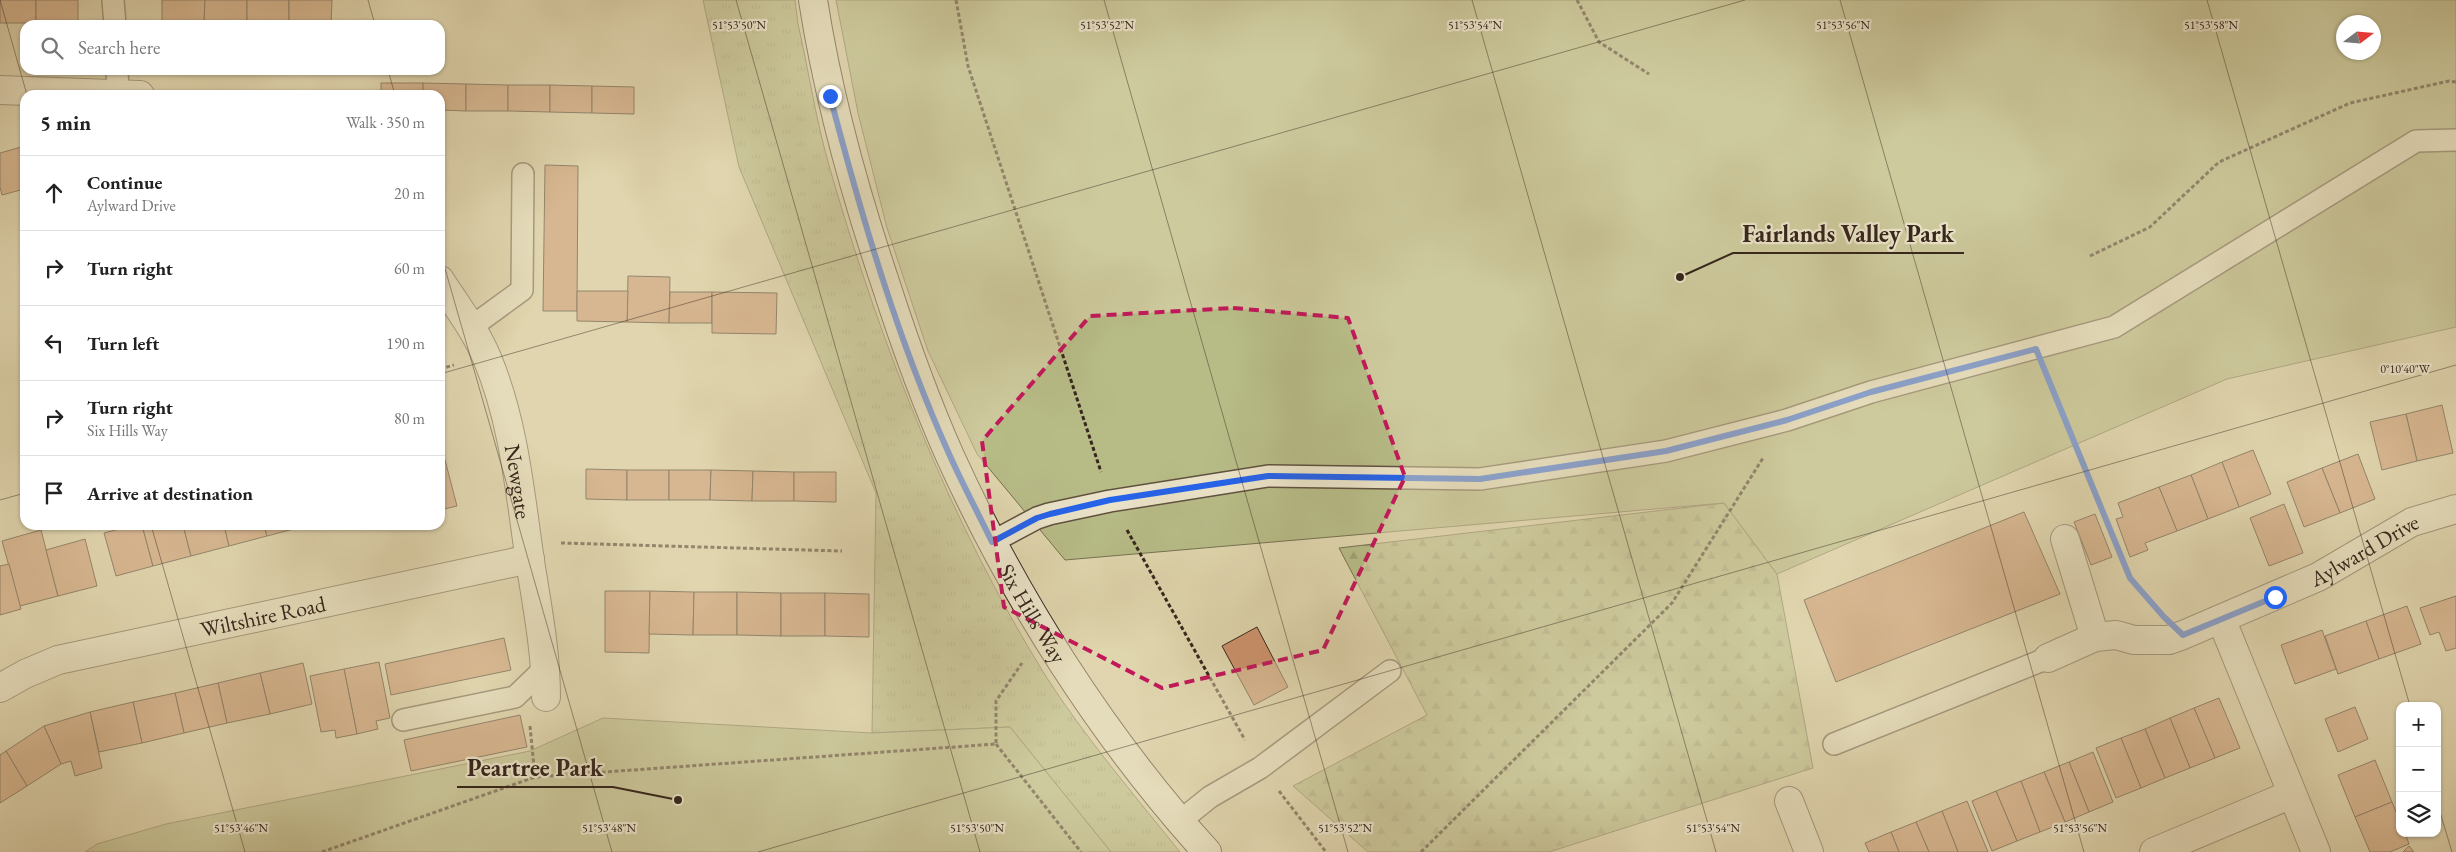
<!DOCTYPE html>
<meta charset="utf-8">
<style>
body{margin:0;font-family:"EB Garamond",serif;background:#f6f6f6;color:#222}
.controls{position:absolute;right:15px;bottom:15px;display:grid;overflow:hidden;border-radius:10px;box-shadow:0 1px 4px #0004}
.controls button{width:45px;height:45px;display:grid;place-items:center;padding:0;border:0;border-bottom:1px solid #e0e0e0;background:#fff;color:#222;font:25px sans-serif}
.compass{position:absolute;left:2336px;top:15px;width:45px;height:45px;border-radius:50%;background:#fff;box-shadow:0 1px 4px #0004;rotate:74deg}
.stop{position:absolute;width:15px;height:15px;margin:-11px;border:4px solid #2563eb;border-radius:50%;background:#fff}
.stop.end{background:#2563eb;border-color:#fff;box-shadow:0 1px 5px #0008}
.list{margin:0;padding:0;list-style:none}
h2{display:flex;justify-content:space-between;align-items:center;height:65px;margin:0;padding:0 20px;font-size:21px}
h2 small{font-size:16px;font-weight:400;color:#767676}
.list li{display:grid;grid-template-columns:32px 1fr auto;gap:15px;align-items:center;box-sizing:border-box;height:75px;padding:0 20px;border-top:1px solid #e0e0e0}
.list b{display:block;font-size:19px;white-space:nowrap}
.list p{margin:0;font-size:16px;white-space:nowrap;color:#767676}
.list em{font-size:16px;font-style:normal;color:#767676}
.icon{flex:none;width:28px;height:28px;fill:none;stroke:currentColor;stroke-width:2;stroke-linecap:round;stroke-linejoin:round}
.map{position:relative;flex:none;width:2456px;height:852px;overflow:hidden}
.search{position:absolute;background:#fff;box-shadow:0 1px 4px #0004;left:20px;top:20px;width:425px;height:55px;display:flex;align-items:center;gap:12px;box-sizing:border-box;padding:0 18px;border-radius:15px;color:#767676;font-size:19px}
.panel{position:absolute;background:#fff;box-shadow:0 1px 4px #0004;left:20px;top:90px;width:425px;height:440px;border-radius:15px}
.map>svg:first-child{display:block}
.grass{fill:url(#grass-tufts);stroke:#767152}
.forest{fill:url(#forest-firs);stroke:#767152}
.park{fill:#b7bc87;stroke:#767152;fill-rule:evenodd}
.building{fill:#cd936d;stroke:#36261c}
.lines{fill:none;stroke-linecap:round;stroke-linejoin:round}
.lane-casing{stroke:#605240;stroke-width:24}
.street-casing{stroke:#605240;stroke-width:30}
.secondary-casing{stroke:#36261c;stroke-width:30}
.path{stroke:#36261c;stroke-width:3;stroke-dasharray:4 2.5;stroke-linecap:butt}
.lane{stroke:#ebe4ca;stroke-width:21}
.street{stroke:#ebe4ca;stroke-width:28}
.secondary{stroke:#ebe4ca;stroke-width:28}
.route{stroke:#2563eb;stroke-width:6}
.marked{fill:none;stroke:#c2185b;stroke-width:4;stroke-dasharray:10 6;stroke-linejoin:round}
.ticks{fill:none;stroke:#36261c;stroke-width:1;stroke-opacity:0.45}
.labels{text-anchor:middle;stroke-width:4.5;stroke-linejoin:round;paint-order:stroke}
.street-label{font-size:22px;fill:#36261c;stroke:#ebe4ca}
.ticks-label{font-size:12px;text-anchor:middle;fill:#36261c;stroke:#ebe4ca;stroke-width:4.5;stroke-linejoin:round;paint-order:stroke}
.leader{fill:none;stroke:#36261c;stroke-width:2}
.callout-dot{fill:#36261c;stroke:#ebe4ca;stroke-width:2}
.callout-label{font-size:24px;text-anchor:middle;font-weight:bold;fill:#36261c;stroke:#ebe4ca;stroke-width:4.5;stroke-linejoin:round;paint-order:stroke}
</style>
<div class="map">
<svg width="2456" height="852" viewBox="0 0 2456 852">
<defs>
<pattern id="grass-tufts" width="24" height="20" patternUnits="userSpaceOnUse" patternTransform="scale(1.25)"><rect width="24" height="20" fill="#b7bc87"/><path d="M3 7l-1-3M5 7V3M7 7l1-3M15 17l-1-3M17 17v-4M19 17l1-3" fill="none" stroke="#9ea174"/></pattern>
<pattern id="forest-firs" width="22" height="20" patternUnits="userSpaceOnUse" patternTransform="scale(1.25)"><rect width="22" height="20" fill="#b7bc87"/><path d="M5 1l3.5 6h-7zM16 11l3.5 6h-7z" fill="#9ea174"/></pattern>
</defs>
<rect width="100%" height="100%" fill="#e0d6ae"/>
<filter id="stains"><feTurbulence type="fractalNoise" baseFrequency=".004" numOctaves="4"/><feColorMatrix values="0 0 0 0 .2 0 0 0 0 .09 0 0 0 0 .02 0 0 0 .5 -.17"/></filter>
<radialGradient id="worn" r=".72"><stop offset=".6" stop-color="#630" stop-opacity="0"/><stop offset="1" stop-color="#630" stop-opacity=".3"/></radialGradient>
<!-- grass -->
<path class="grass" d="M703,0H795L798,24C809,72 816,121 830,169C881,345 948,518 1045,675C1084,736 1135,796 1180,852H1111L1010,727L872,733L876,493L739,167Z"/>
<!-- forest -->
<polygon class="forest" points="1724,503 1777,574 1813,768 1549,852 1368,852 1293,786 1427,715 1339,548"/>
<!-- park -->
<g class="park">
<path d="M836,0H2456V327L2227,379L1777,574L1724,503L1065,560L977,454L928,351L887,228L858,113ZM2344,22H2374V52H2344Z"/>
<polygon points="603,718 872,733 1010,727 1111,852 85,852 97,844 166,824 530,751"/>
</g>
<!-- building -->
<g class="building">
<rect x="0" y="0" width="36" height="23"/>
<polygon points="36,0 78,0 78,24 36,23"/>
<polygon points="162,0 205,0 204,24 162,24"/>
<polygon points="205,0 247,0 247,25 204,24"/>
<rect x="247" y="0" width="42" height="25"/>
<polygon points="289,0 332,0 331,25 289,25"/>
<rect x="381" y="83" width="42" height="12"/>
<polygon points="423,83 466,84 466,111 440,110 440,95 423,95"/>
<polygon points="466,84 508,85 508,111 466,111"/>
<polygon points="508,85 550,85 550,112 508,111"/>
<polygon points="550,85 592,86 592,113 550,112"/>
<polygon points="592,86 634,87 634,114 592,113"/>
<polygon points="25,146 25,191 24,189 2,195 0,187 0,153"/>
<polygon points="545,165 578,166 577,311 543,311"/>
<polygon points="628,276 670,277 669,323 627,322"/>
<polygon points="577,291 628,291 627,322 577,321"/>
<polygon points="670,292 712,292 712,323 669,323"/>
<polygon points="712,292 777,293 776,334 712,333"/>
<polygon points="2442,405 2453,453 2417,461 2406,414"/>
<polygon points="2406,414 2417,461 2382,470 2370,422"/>
<polygon points="440,442 445,460 440,462"/>
<polygon points="2253,450 2271,494 2239,507 2222,462"/>
<polygon points="2358,454 2375,499 2340,513 2322,468"/>
<polygon points="445,460 457,506 440,510 440,462"/>
<polygon points="2222,462 2239,507 2208,519 2191,475"/>
<polygon points="2322,468 2340,513 2304,527 2287,482"/>
<polygon points="586,469 627,470 627,500 586,499"/>
<rect x="627" y="470" width="42" height="30"/>
<polygon points="669,470 711,470 710,500 669,500"/>
<polygon points="711,470 753,471 752,501 710,500"/>
<polygon points="753,471 794,472 794,501 752,501"/>
<polygon points="794,472 836,472 836,502 794,501"/>
<polygon points="2191,475 2208,519 2177,531 2159,487"/>
<polygon points="2159,487 2177,531 2145,543 2148,550 2130,557 2116,519 2123,517 2118,503"/>
<polygon points="2284,504 2303,553 2269,566 2250,518"/>
<polygon points="2024,512 2060,594 1836,682 1804,600"/>
<polygon points="2095,514 2112,557 2091,565 2074,522"/>
<polygon points="134,525 142,525 153,566 116,576 104,533"/>
<polygon points="142,525 183,525 191,556 153,566"/>
<polygon points="183,525 224,525 229,546 191,556"/>
<polygon points="224,525 264,525 267,536 229,546"/>
<polygon points="264,525 305,525 305,526 267,536"/>
<polygon points="41,530 58,596 20,606 2,541"/>
<polygon points="85,539 97,586 58,596 46,550"/>
<polygon points="9,564 21,609 0,615 0,566"/>
<polygon points="605,591 650,591 649,653 605,652"/>
<polygon points="650,591 694,592 693,635 649,634"/>
<polygon points="694,592 737,592 737,635 693,635"/>
<polygon points="737,592 781,593 781,636 737,635"/>
<rect x="781" y="593" width="44" height="43"/>
<polygon points="825,593 869,594 869,637 825,636"/>
<polygon points="2456,596 2456,648 2446,651 2439,632 2430,635 2420,608"/>
<polygon points="2407,606 2421,644 2379,659 2366,621"/>
<polygon points="2366,621 2379,659 2338,674 2325,636"/>
<polygon points="1257,627 1288,687 1254,705 1222,646"/>
<polygon points="2322,630 2336,669 2295,684 2281,645"/>
<polygon points="504,638 511,670 391,695 385,664"/>
<polygon points="379,662 390,718 376,721 378,729 357,734 344,669"/>
<polygon points="303,663 312,704 270,714 260,673"/>
<polygon points="344,669 357,734 336,738 335,730 321,732 310,676"/>
<polygon points="260,673 270,714 227,723 218,683"/>
<polygon points="218,683 227,723 184,733 175,693"/>
<polygon points="175,693 184,733 142,743 133,702"/>
<polygon points="2219,698 2240,748 2215,758 2194,708"/>
<polygon points="133,702 142,743 99,752 90,712"/>
<polygon points="2355,707 2368,739 2338,752 2325,719"/>
<polygon points="2194,708 2215,758 2190,768 2170,718"/>
<polygon points="90,712 102,768 75,776 71,761 61,764 44,726"/>
<polygon points="520,715 527,747 411,771 404,740"/>
<polygon points="2170,718 2190,768 2165,778 2145,729"/>
<polygon points="44,726 61,764 27,786 6,751"/>
<polygon points="2145,729 2165,778 2141,788 2121,738"/>
<polygon points="2121,738 2141,788 2116,798 2096,748"/>
<polygon points="6,751 27,786 0,803 0,755"/>
<polygon points="2093,752 2113,802 2089,812 2069,762"/>
<polygon points="2375,760 2392,802 2355,817 2338,775"/>
<polygon points="2069,762 2089,812 2065,822 2044,772"/>
<polygon points="2044,772 2065,822 2040,832 2021,781"/>
<polygon points="2021,781 2040,832 2017,841 1996,791"/>
<polygon points="1996,791 2017,841 1992,851 1972,801"/>
<polygon points="1967,801 1988,852 1958,852 1942,811"/>
<polygon points="2392,802 2400,821 2400,833 2405,833 2409,844 2390,852 2370,852 2355,817"/>
<polygon points="1942,811 1958,852 1929,852 1916,822"/>
<polygon points="1916,822 1929,852 1899,852 1891,832"/>
<polygon points="1891,832 1899,852 1869,852 1865,843"/>
<polygon points="2409,846 2414,852 2403,852"/>
</g>
<g class="lines">
<defs>
<g id="lane">
<polyline points="113,0 115,25"/>
<polyline points="117,70 118,93"/>
<polyline points="470,328 522,290 523,174"/>
<polyline points="992,542 1037,518 1049,514 1110,501 1268,476 1480,479 1666,451 1787,420 1871,392 2114,327 2416,141 2456,140"/>
<polyline points="403,720 515,697 546,667"/>
<polyline points="1834,744 2048,658"/>
<polyline points="1179,822 1210,797 1260,768 1390,671"/>
</g>
<g id="street">
<polyline points="0,90 140,95"/>
<path id="s1" d="M440,280C456,305 476,331 487,358C514,422 520,493 530,561C537,606 546,651 546,697"/>
<polyline points="2065,539 2095,637"/>
<polyline points="2222,621 2316,852"/>
<path id="s2" d="M2048,658L2095,637L2116,635L2134,640H2169L2183,635L2318,577L2412,522L2456,509"/>
<path id="s3" d="M0,688L25,674L58,660L530,559"/>
<polyline points="1789,801 1809,852"/>
<polyline points="2154,852 2292,794"/>
</g>
<g id="secondary">
<path id="s4" d="M813,0C828,96 854,190 885,282C904,341 925,400 950,456C1015,599 1102,736 1207,852"/>
</g>
</defs>
<!-- lane casing -->
<use href="#lane" class="lane-casing"/>
<!-- street casing -->
<use href="#street" class="street-casing"/>
<!-- secondary casing -->
<use href="#secondary" class="secondary-casing"/>
<!-- path -->
<g class="path">
<polyline points="956,0 968,66 1101,472"/>
<polyline points="1577,0 1599,42 1649,74"/>
<polyline points="2090,256 2150,227 2219,162 2350,103 2449,81 2456,82"/>
<polyline points="440,369 454,365"/>
<polyline points="2047,377 2130,578 2154,606"/>
<polyline points="1127,530 1245,740"/>
<polyline points="561,543 842,551"/>
<polyline points="530,726 535,777"/>
<polyline points="996,744 1081,852"/>
<polyline points="1279,791 1326,852"/>
<polyline points="322,852 535,777 996,744 996,701 1022,663"/>
<polyline points="1421,852 1672,603 1763,458"/>
</g>
<!-- lane -->
<use href="#lane" class="lane"/>
<!-- street -->
<use href="#street" class="street"/>
<!-- secondary -->
<use href="#secondary" class="secondary"/>
</g>
<g class="lines">
<!-- route -->
<path class="route" d="M830,96C862,218 898,341 950,456C963,485 978,513 992,542L1037,518L1050,514L1110,500L1268,476L1480,479L1666,451L1787,420L1871,392L2036,349L2130,578L2164,617L2183,635L2275,597"/>
</g>
<!-- marked area -->
<path d="M0 0H2456V852H0ZM1233,308L1348,318L1405,477L1323,650L1162,688L1004,607L982,441L1090,316Z" fill="#e0d6ae" fill-opacity=".55" fill-rule="evenodd"/>
<path class="marked" d="M1233,308L1348,318L1405,477L1323,650L1162,688L1004,607L982,441L1090,316Z"/>
<!-- ticks -->
<path class="ticks" d="M0,0L27,95M368,0L375,25M736,0L980,852M1104,0L1348,852M1472,0L1716,852M1840,0L2084,852M2207,0L2410,706M388,70L395,95M440,251L612,852M440,374L1745,0M0,500L25,493M151,525L245,852M2437,802L2452,852M758,852L2456,365"/>
<g class="labels">
<!-- street labels -->
<g class="street-label">
<text dy="8" stroke="none"><textPath href="#s1" startOffset="219">Newgate</textPath></text>
<text dy="8" stroke="none"><textPath href="#s2" startOffset="342">Aylward Drive</textPath></text>
<text dy="8" stroke="none"><textPath href="#s4" startOffset="655">Six Hills Way</textPath></text>
<text dy="8" stroke="none"><textPath href="#s3" startOffset="274">Wiltshire Road</textPath></text>
</g>
</g>
<g class="ticks-label">
<text x="739" y="29">51°53'50"N</text>
<text x="1107" y="29">51°53'52"N</text>
<text x="1475" y="29">51°53'54"N</text>
<text x="1843" y="29">51°53'56"N</text>
<text x="2211" y="29">51°53'58"N</text>
<text x="2405" y="373">0°10'40"W</text>
<text x="241" y="832">51°53'46"N</text>
<text x="609" y="832">51°53'48"N</text>
<text x="977" y="832">51°53'50"N</text>
<text x="1345" y="832">51°53'52"N</text>
<text x="1713" y="832">51°53'54"N</text>
<text x="2080" y="832">51°53'56"N</text>
</g>
<!-- callouts -->
<path class="leader" d="M1680 277L1733 253H1964M678 800L613 787H457"/>
<g class="callout-dot">
<circle cx="1680" cy="277" r="5"/>
<circle cx="678" cy="800" r="5"/>
</g>
<g class="callout-label">
<text x="1848" y="242">Fairlands Valley Park</text>
<text x="535" y="776">Peartree Park</text>
</g>
<rect width="100%" height="100%" filter="url(#stains)"/>
<rect width="100%" height="100%" fill="url(#worn)"/>
</svg>
<div class="controls">
<button>+</button>
<button>−</button>
<button><svg class="icon" aria-label="layers" viewBox="0 0 24 24"><path d="M12 4l9 5-9 5-9-5zM3 14l9 5 9-5"/></svg></button>
</div>
<svg class="compass" viewBox="-18 -18 36 36"><path d="M0-13l5 13h-10z" fill="#e53935"/><path d="M0 13l5-13h-10z" fill="#767676"/></svg>
<div class="stop" style="left:2275px;top:597px"></div>
<div class="stop end" style="left:830px;top:96px"></div>
<div class="search"><svg class="icon" aria-label="search" viewBox="0 0 24 24"><circle cx="10" cy="10" r="6"/><path d="M15 15l6 6"/></svg>Search here</div>
<section class="panel">
<h2>5 min<small>Walk · 350 m</small></h2>
<ul class="list">
<li><svg class="icon" aria-label="ahead" viewBox="0 0 24 24"><path d="M12 20V5M6 11l6-6 6 6"/></svg><div><b>Continue</b><p>Aylward Drive</p></div><em>20 m</em></li>
<li><svg class="icon" aria-label="right" viewBox="0 0 24 24"><path d="M7 20v-9h11M14 6l5 5-5 5"/></svg><div><b>Turn right</b></div><em>60 m</em></li>
<li><svg class="icon" aria-label="left" viewBox="0 0 24 24"><path d="M17 20v-9H6M10 6l-5 5 5 5"/></svg><div><b>Turn left</b></div><em>190 m</em></li>
<li><svg class="icon" aria-label="right" viewBox="0 0 24 24"><path d="M7 20v-9h11M14 6l5 5-5 5"/></svg><div><b>Turn right</b><p>Six Hills Way</p></div><em>80 m</em></li>
<li><svg class="icon" aria-label="arrive" viewBox="0 0 24 24"><path d="M6 21V4h12l-3 4 3 4H6"/></svg><div><b>Arrive at destination</b></div></li>
</ul>
</section>
</div>
